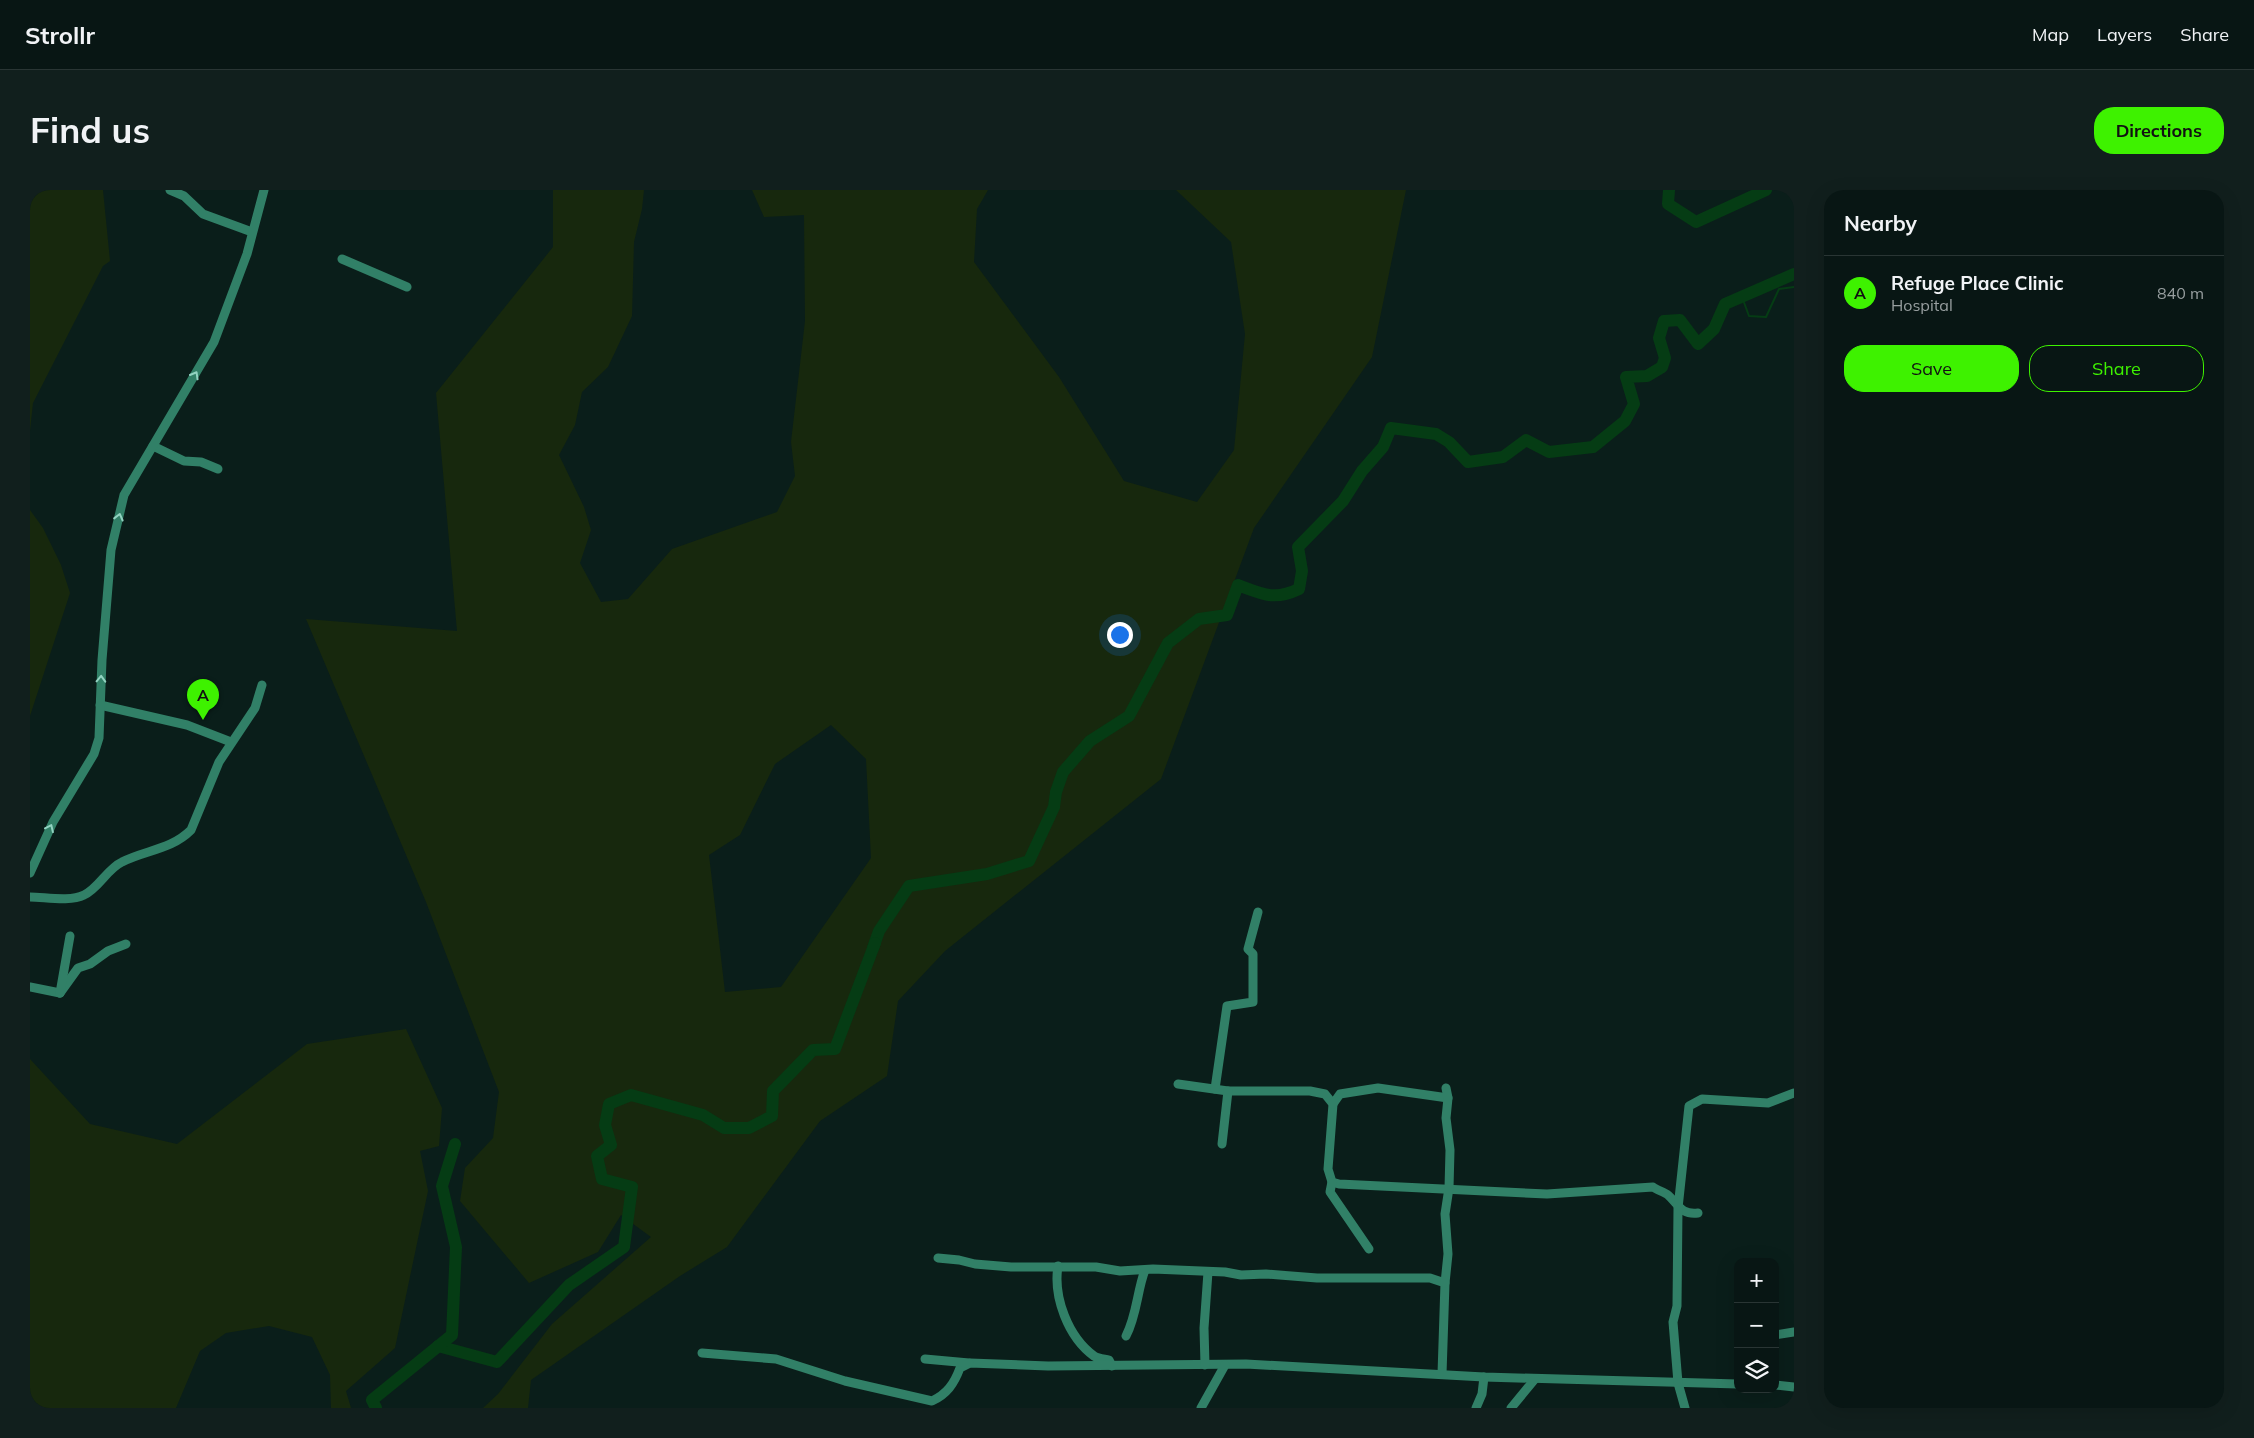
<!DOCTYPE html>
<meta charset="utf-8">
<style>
body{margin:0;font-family:Mulish,sans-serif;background:#111f1d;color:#f1f3f6}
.controls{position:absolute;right:15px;bottom:15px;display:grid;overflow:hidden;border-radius:10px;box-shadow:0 5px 20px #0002}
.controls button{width:45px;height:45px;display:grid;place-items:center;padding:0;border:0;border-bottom:1px solid #293534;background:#081614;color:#f1f3f6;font:25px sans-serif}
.you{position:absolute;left:1089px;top:444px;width:18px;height:18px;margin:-12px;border:4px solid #fff;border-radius:50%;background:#1a73e8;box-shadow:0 0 0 8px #1a73e833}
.badge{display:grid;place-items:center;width:32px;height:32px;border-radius:50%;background:#3ef200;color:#111;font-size:16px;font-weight:700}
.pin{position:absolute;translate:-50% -41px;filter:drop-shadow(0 1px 2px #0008)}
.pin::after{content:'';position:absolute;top:26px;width:18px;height:15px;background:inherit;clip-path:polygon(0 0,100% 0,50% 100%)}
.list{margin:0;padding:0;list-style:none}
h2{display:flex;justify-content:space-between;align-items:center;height:65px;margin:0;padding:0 20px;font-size:21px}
h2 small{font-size:16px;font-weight:400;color:#989fa0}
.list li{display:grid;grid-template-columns:32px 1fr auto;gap:15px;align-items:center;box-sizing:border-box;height:75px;padding:0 20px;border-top:1px solid #293534}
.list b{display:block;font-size:19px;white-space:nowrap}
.list p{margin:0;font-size:16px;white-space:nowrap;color:#989fa0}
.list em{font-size:16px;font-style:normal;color:#989fa0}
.actions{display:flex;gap:10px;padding:15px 20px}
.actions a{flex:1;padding:11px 0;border:1px solid #3ef200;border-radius:20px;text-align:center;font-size:18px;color:#3ef200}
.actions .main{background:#3ef200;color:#111}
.icon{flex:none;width:28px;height:28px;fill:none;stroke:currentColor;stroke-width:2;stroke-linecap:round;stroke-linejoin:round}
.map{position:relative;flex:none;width:1764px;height:1218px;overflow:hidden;border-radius:20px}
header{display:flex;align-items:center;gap:30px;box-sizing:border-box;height:70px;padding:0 25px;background:#081614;border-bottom:1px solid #293534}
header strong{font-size:24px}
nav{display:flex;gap:28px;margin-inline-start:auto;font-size:18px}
.intro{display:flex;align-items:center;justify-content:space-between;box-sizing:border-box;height:120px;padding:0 30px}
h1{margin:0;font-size:35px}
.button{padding:12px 22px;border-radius:20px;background:#3ef200;color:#111;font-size:18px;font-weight:700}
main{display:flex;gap:30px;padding:0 30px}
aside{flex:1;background:#081614;border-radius:20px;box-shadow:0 5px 20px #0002}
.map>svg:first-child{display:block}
.green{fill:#17280d;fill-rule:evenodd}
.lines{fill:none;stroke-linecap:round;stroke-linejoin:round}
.stream{stroke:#053c14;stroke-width:2}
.river{stroke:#053c14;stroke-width:12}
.minor{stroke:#318067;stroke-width:9}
.oneway{stroke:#92d3c1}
</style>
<header>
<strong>Strollr</strong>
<nav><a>Map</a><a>Layers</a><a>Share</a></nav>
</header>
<div class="intro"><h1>Find us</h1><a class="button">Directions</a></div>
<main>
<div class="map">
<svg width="1764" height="1218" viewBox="0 0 1764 1218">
<rect width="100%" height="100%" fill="#0a1e1a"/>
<!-- green -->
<g class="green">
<polygon points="0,0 73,0 80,71 73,76 3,213 0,241"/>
<path d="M523,0H614L612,19L604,52L602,126L578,177L552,202L545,235L529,265L554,317L561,340L550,373L571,412L598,409L642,359L747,322L765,286L761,252L775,131L774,25L734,27L722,0H958L947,19L944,72L1029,187L1094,291L1167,312L1204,260L1215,144L1201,52L1146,0H1376L1342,167L1224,338L1131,589L915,761L868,811L857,886L790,931L697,1057L650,1086L501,1190L498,1218H453L468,1204L522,1134L621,1047L591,1025L568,1062L499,1093L430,1011L435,978L463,948L469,902L396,712L276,429L427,441L406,203L523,57ZM801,535L836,569L841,668L751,797L695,802L679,665L710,645L745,574Z"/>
<polygon points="0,320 13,338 31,375 40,403 0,526"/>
<polygon points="376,839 412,918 409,956 390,961 398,1001 365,1158 316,1201 321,1218 301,1218 300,1185 282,1147 239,1136 196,1143 170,1161 146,1218 0,1218 0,869 60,934 147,954 277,854"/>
</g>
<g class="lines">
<!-- stream -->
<polyline class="stream" points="1712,107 1719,126 1736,127 1749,99 1764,97"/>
<!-- river -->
<g class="river">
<polyline points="1639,0 1638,14 1666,32 1736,0"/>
<path d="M843,758L849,741L879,696L957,684L999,671L1024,617L1026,602L1033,582L1060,551L1099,526L1138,453L1169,429L1197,425L1208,395C1232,404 1244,411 1269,399L1272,381L1268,357L1313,311L1332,281L1353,257L1361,238L1406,244L1419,252L1438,272L1473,267L1496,250L1519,262L1563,257L1595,231L1604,214L1596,187L1617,186L1632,177L1635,168L1629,148L1634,131L1650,130L1668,154L1684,139L1695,114L1764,84"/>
<polyline points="408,1156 467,1172 539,1095 594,1057 602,997 572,989 567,966 581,955 575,935 579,914 601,905 673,925 694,938 719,938 742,926 743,901 783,860 805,859 845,753"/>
<polyline points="346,1218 342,1210 422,1145 426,1057 412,996 425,954"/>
</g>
<!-- minor -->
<g class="minor">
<polyline points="140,0 154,6 173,24 222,42"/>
<polyline points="312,69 377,97"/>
<polyline points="123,256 154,271 171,272 188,279"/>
<polyline points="70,515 157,535 201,552"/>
<polyline points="0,683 23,632 64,564 69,548 72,470 81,360 94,305 184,152 217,64 234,0"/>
<path d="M0,707C15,707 40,712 54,705C69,698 77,679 92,672C115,660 141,660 161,640L189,572L225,518L232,495"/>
<polyline points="0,797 30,803"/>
<polyline points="30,803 48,778 60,774 78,761 96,754"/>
<polyline points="30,803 40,746"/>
<path d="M1148,894L1198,901H1280L1295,904L1303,914L1298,979L1302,992L1309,994L1517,1004L1623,997C1627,1000 1634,1002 1638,1005C1649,1015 1651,1025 1668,1023"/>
<polyline points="1185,899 1197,816 1223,812 1223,764 1218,759 1228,722"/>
<polyline points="1303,914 1310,904 1348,898 1418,908"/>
<polyline points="1192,954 1198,901"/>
<polyline points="1302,992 1300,1002 1339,1059"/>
<polyline points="908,1068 929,1070 945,1074 981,1077 1066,1077 1090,1081 1123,1079 1195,1082 1211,1085 1236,1084 1287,1088 1400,1088 1415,1093 1412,1184"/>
<path d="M1028,1076C1023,1107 1038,1147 1064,1166C1068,1169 1075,1169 1079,1170L1082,1176"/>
<polyline points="1415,1093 1418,1064 1415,1024 1419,998 1420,960 1416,928 1418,908 1416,898"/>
<polyline points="1745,1145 1764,1142"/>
<path d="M1096,1146C1107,1125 1107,1101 1115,1080"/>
<path d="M672,1163L746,1169L815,1191L902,1211C917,1204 924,1194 930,1178L940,1173L1018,1176L1216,1174L1454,1187L1708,1194"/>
<polyline points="895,1169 939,1173"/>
<polyline points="1175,1175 1174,1138 1178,1082"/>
<polyline points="1745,1195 1764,1197"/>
<polyline points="1171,1218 1195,1175"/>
<polyline points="1446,1218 1452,1204 1454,1187"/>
<polyline points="1481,1218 1505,1189"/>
<polyline points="1655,1218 1648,1193 1643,1132 1647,1116 1648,1018 1659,916 1672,909 1738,913 1764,903"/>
</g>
</g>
<!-- one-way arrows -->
<defs><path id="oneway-chevron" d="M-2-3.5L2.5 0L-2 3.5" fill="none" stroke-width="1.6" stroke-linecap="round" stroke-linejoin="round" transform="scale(1.25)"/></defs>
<g class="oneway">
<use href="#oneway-chevron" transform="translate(165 185) rotate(-60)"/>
<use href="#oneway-chevron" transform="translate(89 327) rotate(-76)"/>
<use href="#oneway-chevron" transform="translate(71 489) rotate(-88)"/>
<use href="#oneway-chevron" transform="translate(20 638) rotate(-65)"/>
</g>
</svg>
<div class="controls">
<button>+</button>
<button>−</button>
<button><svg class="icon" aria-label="layers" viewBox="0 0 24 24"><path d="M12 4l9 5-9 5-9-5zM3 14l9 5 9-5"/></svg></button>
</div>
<div class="you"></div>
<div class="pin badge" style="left:173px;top:530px">A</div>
</div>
<aside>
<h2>Nearby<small></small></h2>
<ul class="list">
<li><span class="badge">A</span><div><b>Refuge Place Clinic</b><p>Hospital</p></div><em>840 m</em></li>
</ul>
<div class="actions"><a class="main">Save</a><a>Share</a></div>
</aside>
</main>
